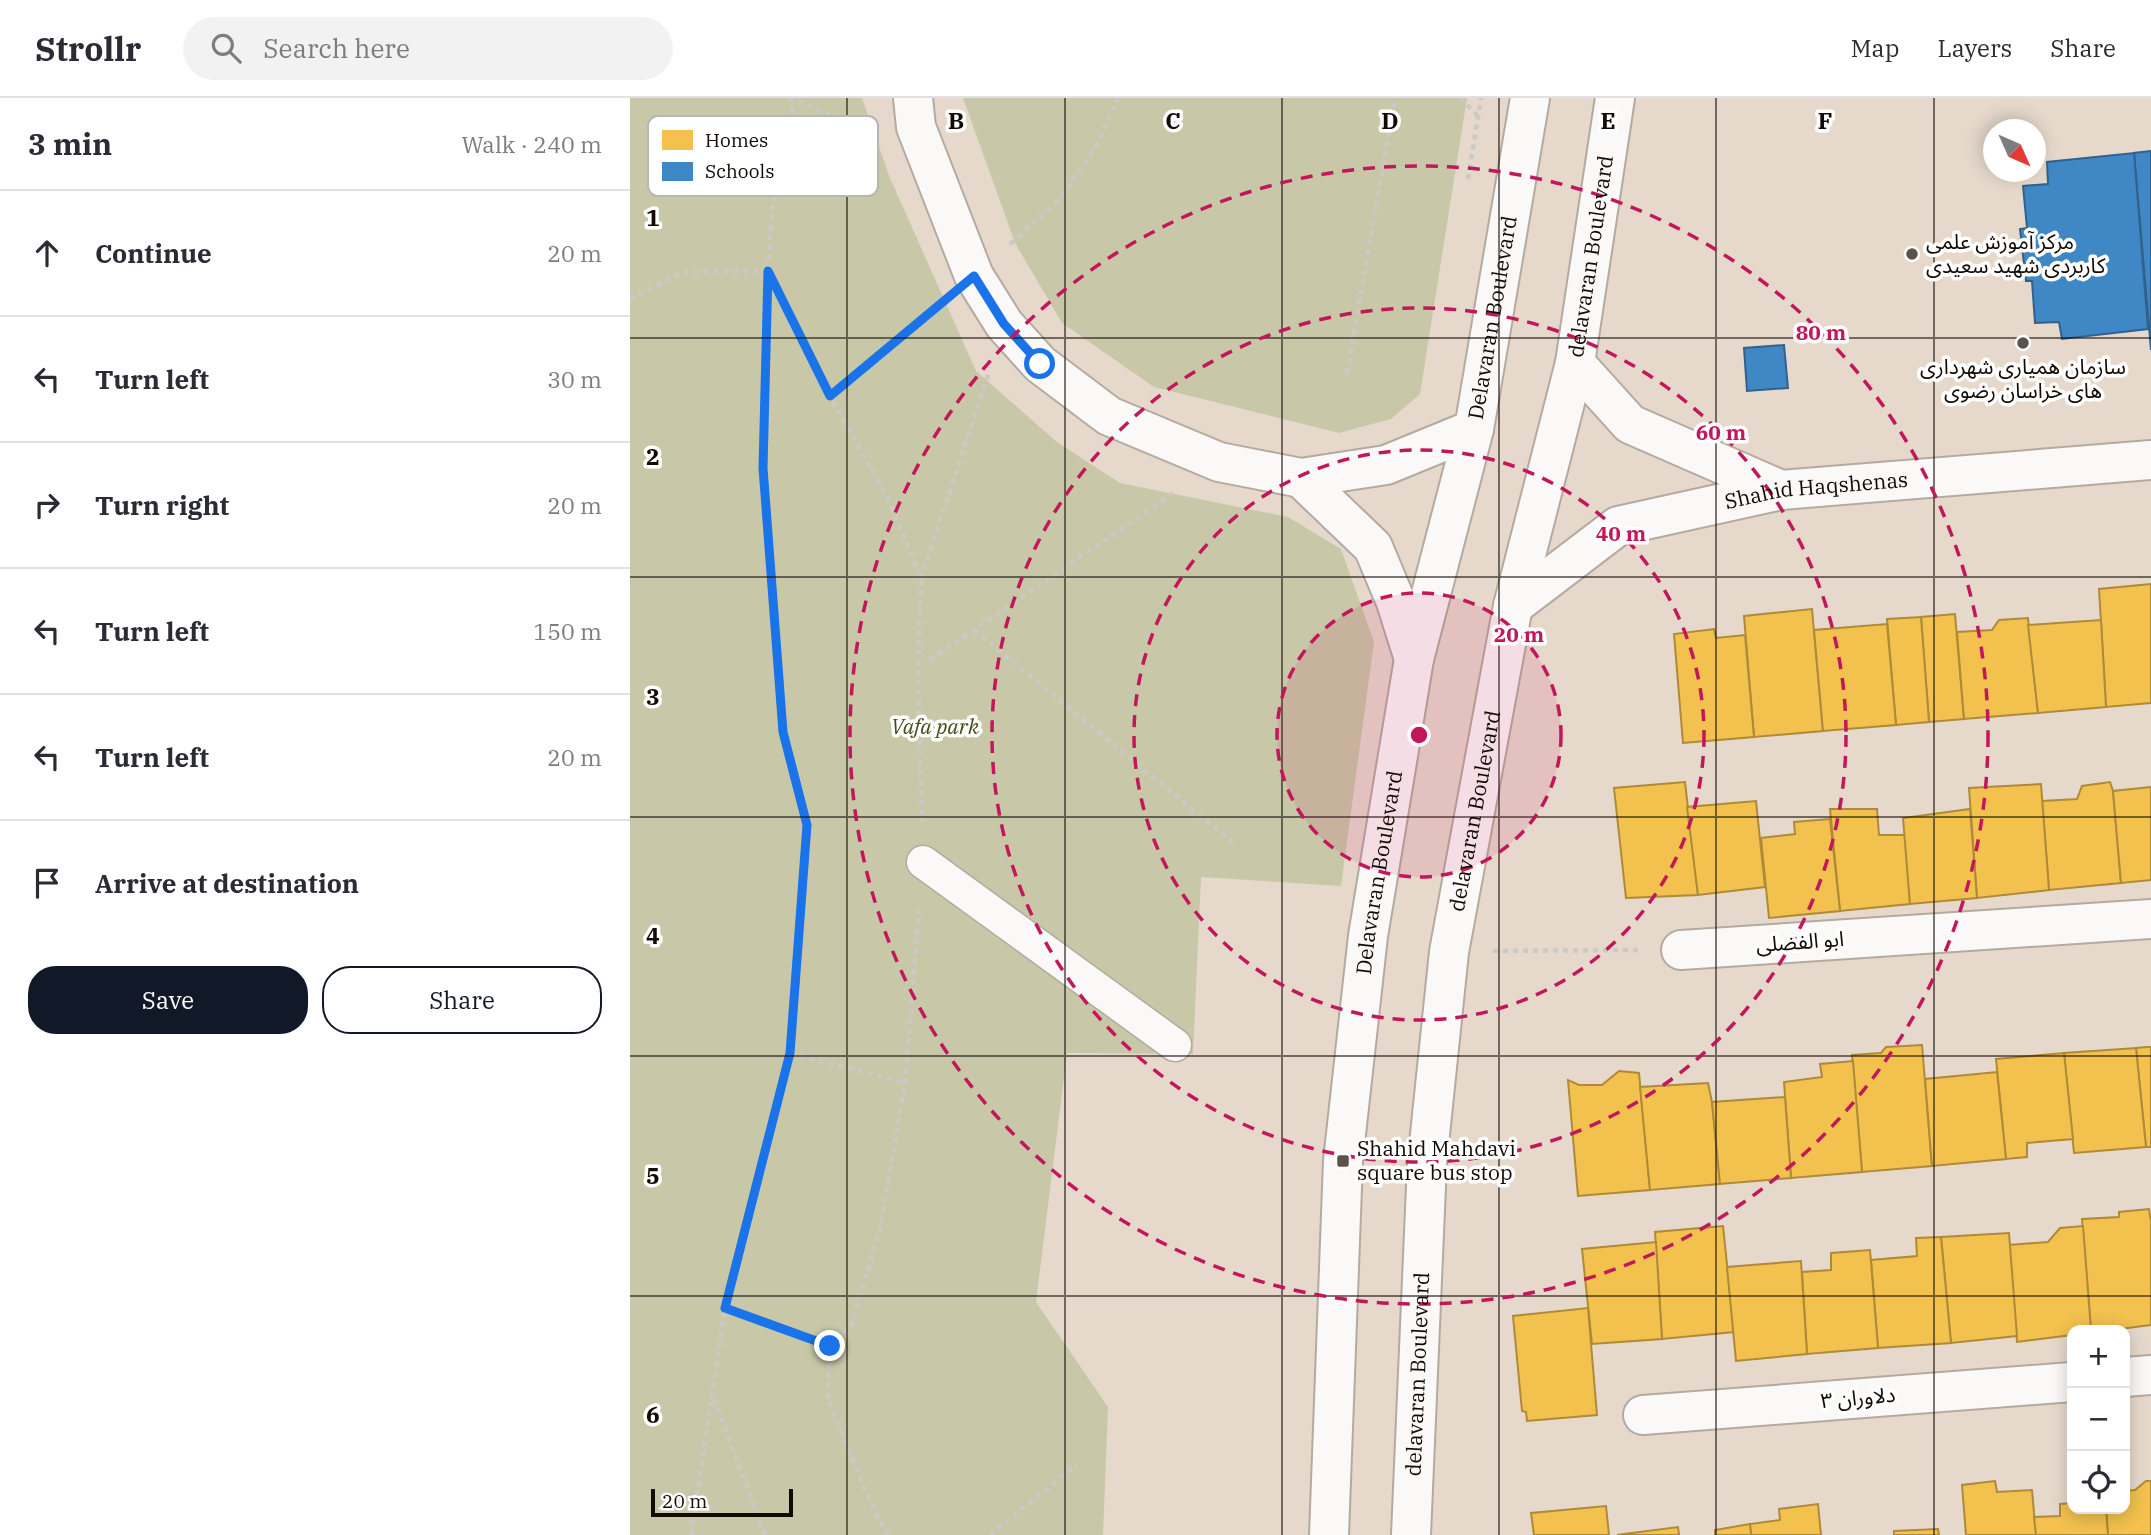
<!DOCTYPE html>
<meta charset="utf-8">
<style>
body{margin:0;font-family:"IBM Plex Serif","Noto Sans Arabic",serif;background:#f2f2f3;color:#2b2b33}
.controls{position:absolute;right:21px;bottom:21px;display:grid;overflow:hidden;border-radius:14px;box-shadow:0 4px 18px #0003}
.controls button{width:63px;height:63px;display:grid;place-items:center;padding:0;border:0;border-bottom:2px solid #e1e1e2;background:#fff;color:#2b2b33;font:35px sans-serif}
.compass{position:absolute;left:1353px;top:21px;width:63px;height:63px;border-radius:50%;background:#fff;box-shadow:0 4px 18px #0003;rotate:135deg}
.scale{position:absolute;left:21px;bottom:18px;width:142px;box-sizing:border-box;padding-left:7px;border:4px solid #120a04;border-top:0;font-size:19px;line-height:24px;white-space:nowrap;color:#120a04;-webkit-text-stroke:5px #fff;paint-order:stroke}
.stop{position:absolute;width:21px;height:21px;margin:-16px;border:5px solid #1a73e8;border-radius:50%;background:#fff}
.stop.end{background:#1a73e8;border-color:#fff;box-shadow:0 2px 7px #0008}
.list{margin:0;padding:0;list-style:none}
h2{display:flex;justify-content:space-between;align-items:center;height:91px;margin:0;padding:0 28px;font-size:30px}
h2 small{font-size:23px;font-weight:400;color:#7c7c81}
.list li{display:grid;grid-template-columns:46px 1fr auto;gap:21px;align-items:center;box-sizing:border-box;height:126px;padding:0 28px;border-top:2px solid #e1e1e2}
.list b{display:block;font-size:26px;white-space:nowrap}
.list em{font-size:23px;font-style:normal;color:#7c7c81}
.actions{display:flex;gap:14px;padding:21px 28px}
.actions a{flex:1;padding:16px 0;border:2px solid #111827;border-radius:28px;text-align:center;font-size:24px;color:#111827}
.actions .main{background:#111827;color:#fff}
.icon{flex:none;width:38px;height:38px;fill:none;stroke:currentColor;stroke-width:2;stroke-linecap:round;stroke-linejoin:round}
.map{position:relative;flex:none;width:1521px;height:1437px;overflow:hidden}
header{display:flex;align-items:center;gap:42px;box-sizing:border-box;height:98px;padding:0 35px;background:#fff;border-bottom:2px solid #e1e1e2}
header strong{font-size:33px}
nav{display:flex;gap:38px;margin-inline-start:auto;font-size:24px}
.search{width:490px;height:63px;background:#f2f2f3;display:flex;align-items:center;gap:18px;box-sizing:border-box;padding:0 24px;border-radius:38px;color:#7c7c81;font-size:26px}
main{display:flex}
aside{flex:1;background:#fff}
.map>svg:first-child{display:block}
.green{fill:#c8c8a8}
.homes{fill:#f2c14e;stroke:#af8a38;stroke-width:2}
.schools{fill:#3f88c5;stroke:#32628b;stroke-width:2}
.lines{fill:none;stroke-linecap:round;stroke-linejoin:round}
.pedestrian-casing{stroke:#b4aaa0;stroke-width:35}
.minor-casing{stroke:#b4aaa0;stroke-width:42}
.tertiary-casing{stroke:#b4aaa0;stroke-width:42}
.path{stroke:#ccc9c5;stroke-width:4.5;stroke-dasharray:5 5;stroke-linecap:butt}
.pedestrian{stroke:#fbf9f7;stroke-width:32}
.minor{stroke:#fbf9f7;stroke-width:38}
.tertiary{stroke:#fbf9f7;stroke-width:38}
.route{stroke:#1a73e8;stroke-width:9}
.grid{fill:none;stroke:#120a04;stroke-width:2;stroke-opacity:0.55}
.ring{fill:none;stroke:#c2185b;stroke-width:3.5;stroke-dasharray:12 9}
.poi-dot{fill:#5c524a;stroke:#fff;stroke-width:2.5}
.labels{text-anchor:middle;stroke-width:7;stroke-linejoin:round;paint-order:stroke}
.poi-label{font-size:21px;fill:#120a04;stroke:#fff;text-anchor:start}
.street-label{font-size:21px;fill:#120a04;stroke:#fff}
.park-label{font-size:21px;font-style:italic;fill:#444d16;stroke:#fff}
.key{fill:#fff;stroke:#b8b6b4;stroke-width:2}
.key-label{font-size:19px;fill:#120a04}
.grid-label{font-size:23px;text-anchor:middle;font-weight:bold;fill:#120a04;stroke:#fff;stroke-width:7;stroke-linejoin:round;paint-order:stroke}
.centre{fill:#c2185b;stroke:#fff;stroke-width:3.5}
.ring-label{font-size:21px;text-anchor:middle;font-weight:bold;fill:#c2185b;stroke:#fff;stroke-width:7;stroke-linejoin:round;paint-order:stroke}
</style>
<header>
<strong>Strollr</strong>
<div class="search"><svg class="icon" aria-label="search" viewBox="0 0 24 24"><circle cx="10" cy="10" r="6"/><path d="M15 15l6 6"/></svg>Search here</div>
<nav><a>Map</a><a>Layers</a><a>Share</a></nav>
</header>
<main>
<aside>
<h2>3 min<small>Walk · 240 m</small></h2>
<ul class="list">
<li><svg class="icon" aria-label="ahead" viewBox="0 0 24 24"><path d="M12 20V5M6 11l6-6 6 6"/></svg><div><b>Continue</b></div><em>20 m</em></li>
<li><svg class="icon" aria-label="left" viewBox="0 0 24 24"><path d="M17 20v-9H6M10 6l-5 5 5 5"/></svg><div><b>Turn left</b></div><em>30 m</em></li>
<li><svg class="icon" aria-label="right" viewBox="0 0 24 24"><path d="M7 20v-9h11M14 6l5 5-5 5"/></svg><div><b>Turn right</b></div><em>20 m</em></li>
<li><svg class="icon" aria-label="left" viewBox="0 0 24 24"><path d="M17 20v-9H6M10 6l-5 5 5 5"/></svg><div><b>Turn left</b></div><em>150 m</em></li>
<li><svg class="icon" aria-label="left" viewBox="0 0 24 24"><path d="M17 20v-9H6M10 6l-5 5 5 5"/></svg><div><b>Turn left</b></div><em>20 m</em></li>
<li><svg class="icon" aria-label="arrive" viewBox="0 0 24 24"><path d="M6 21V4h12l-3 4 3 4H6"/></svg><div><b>Arrive at destination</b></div></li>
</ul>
<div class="actions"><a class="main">Save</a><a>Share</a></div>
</aside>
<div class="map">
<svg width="1521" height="1437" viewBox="0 0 1521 1437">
<rect width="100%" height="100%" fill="#e6d9cc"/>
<!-- green -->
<g class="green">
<polygon points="0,0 232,0 260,80 346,273 427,344 490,385 658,419 711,451 744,544 711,788 571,779 563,956 437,955 406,1204 478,1309 473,1437 0,1437"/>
<polygon points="333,0 837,0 790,296 761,321 709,335 524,289 432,225 385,145"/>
</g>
<!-- homes -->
<g class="homes">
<polygon points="1521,486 1521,605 1476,609 1469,491"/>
<polygon points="1182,511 1193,633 1124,639 1114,518"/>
<polygon points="1325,516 1334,621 1299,624 1291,519"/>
<polygon points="1291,519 1299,624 1266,627 1257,521"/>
<polygon points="1398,520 1408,615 1334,621 1327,534 1362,532 1369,522"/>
<polygon points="1471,522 1476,609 1408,615 1398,527"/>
<polygon points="1257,526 1266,627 1193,633 1184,532"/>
<polygon points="1084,531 1086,540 1115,537 1124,639 1053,645 1044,536"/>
<polygon points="1055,684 1068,797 996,800 984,690"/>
<polygon points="1480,684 1483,693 1491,785 1419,792 1412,703 1447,701 1452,688"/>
<polygon points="1411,686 1419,792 1347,800 1339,690"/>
<polygon points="1521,689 1521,782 1491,785 1483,693"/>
<polygon points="1126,703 1135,789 1068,797 1057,709"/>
<polygon points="1200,711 1247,711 1249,737 1275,737 1280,806 1210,813"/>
<polygon points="1340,711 1347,800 1280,806 1273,720"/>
<polygon points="1200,721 1210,813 1139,820 1131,740 1165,736 1164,724"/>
<polygon points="1292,947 1302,1068 1232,1074 1222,957 1251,955 1256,949"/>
<polygon points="1517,949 1521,949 1521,1049 1516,1049 1506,950"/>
<polygon points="1506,950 1516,1049 1444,1055 1434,955"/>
<polygon points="1434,955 1443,1041 1397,1045 1397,1059 1376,1061 1366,961"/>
<polygon points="1223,963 1232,1074 1161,1080 1154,984 1192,979 1190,966"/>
<polygon points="989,973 1009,975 1020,1092 948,1098 938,982 949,987 972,987"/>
<polygon points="1367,974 1376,1061 1302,1068 1295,981"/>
<polygon points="1078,985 1082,1004 1090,1086 1020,1092 1010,989"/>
<polygon points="1155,999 1161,1080 1090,1086 1082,1004"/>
<polygon points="1519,1111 1521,1123 1521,1227 1482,1232 1461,1232 1452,1121 1489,1119 1489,1114"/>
<polygon points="1093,1128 1104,1234 1032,1241 1025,1134"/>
<polygon points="1453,1128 1461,1232 1442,1232 1442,1237 1387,1244 1379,1147 1418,1144 1430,1130"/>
<polygon points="1379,1135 1387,1238 1321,1245 1311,1139"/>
<polygon points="1311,1139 1321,1245 1248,1250 1241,1162 1287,1158 1286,1140"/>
<polygon points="1026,1144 1032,1241 962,1246 952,1151"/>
<polygon points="1240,1152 1248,1250 1177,1256 1172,1174 1201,1172 1201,1155"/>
<polygon points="1171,1163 1177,1256 1106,1263 1097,1169"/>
<polygon points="958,1210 967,1317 897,1323 896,1314 892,1313 883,1218"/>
<polygon points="1365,1383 1367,1394 1402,1392 1406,1437 1336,1437 1332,1387"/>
<polygon points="1516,1383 1521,1383 1521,1437 1478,1437 1476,1411 1495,1411 1495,1393 1505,1392"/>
<polygon points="1442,1405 1442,1411 1476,1411 1478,1437 1406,1437 1404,1419 1430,1418 1430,1406"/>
<polygon points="1188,1406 1191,1437 1121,1437 1120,1426 1150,1422 1149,1411"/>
<polygon points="976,1408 979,1437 904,1437 901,1415"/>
<polygon points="1120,1426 1121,1437 1085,1437 1085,1432"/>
<polygon points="1048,1429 1049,1437 987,1437 994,1436"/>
<polygon points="1308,1431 1309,1437 1264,1437 1264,1433"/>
</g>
<!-- schools -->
<g class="schools">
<polygon points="1521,53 1521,252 1504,55"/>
<polygon points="1504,55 1518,231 1432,241 1429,224 1405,225 1402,183 1396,183 1390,131 1397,130 1393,88 1418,86 1417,64"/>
<polygon points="1154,247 1158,290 1117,293 1114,250"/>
</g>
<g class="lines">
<defs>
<polyline id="pedestrian" points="293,764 545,947"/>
<g id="minor">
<polyline points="283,0 286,29 344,178 374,226 410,266 479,318 589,364 671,380 756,367 844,331"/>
<polyline points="945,265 1000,326 1151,392"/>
<polyline points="671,380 743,449 766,504 784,561"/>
<path id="s1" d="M883,508L988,428L1151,392L1521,362"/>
<polyline points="1051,852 1521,821"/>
<polyline points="1495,1279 1521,1277"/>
<polyline points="1013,1317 1442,1284"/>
</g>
<g id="tertiary">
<path id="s2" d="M699,1437L713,1063L738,838L784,561L844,331L900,0"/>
<path id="s3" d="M781,1437L797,1065L819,854L883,508L945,265L985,0"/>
</g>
</defs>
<!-- pedestrian casing -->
<use href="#pedestrian" class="pedestrian-casing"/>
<!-- minor casing -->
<use href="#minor" class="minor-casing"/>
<!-- tertiary casing -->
<use href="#tertiary" class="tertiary-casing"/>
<!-- path -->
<g class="path">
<polyline points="159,0 225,28 243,28"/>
<polyline points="830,0 848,18"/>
<polyline points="838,81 851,0"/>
<polyline points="380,146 430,101 469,43 488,0"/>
<polyline points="0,201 52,174 138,173 200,298 259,402 291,481 288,573 292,723"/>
<polyline points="717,275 765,0"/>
<polyline points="200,298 310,207"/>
<polyline points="291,481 359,274"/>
<polyline points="344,532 606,747"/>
<polyline points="300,562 545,394"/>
<polyline points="863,853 1009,852"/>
<polyline points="160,955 275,985"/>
<polyline points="95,1210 200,1248"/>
<polyline points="84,1301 135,1437"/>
<polyline points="61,1437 95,1210 160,955 177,727 153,634 133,370 138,173 142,111 164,4"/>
<polyline points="258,1437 240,1403 198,1301 200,1248 221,1229 250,1131 275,985 289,812"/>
<polyline points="360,1437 447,1366"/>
</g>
<!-- pedestrian -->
<use href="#pedestrian" class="pedestrian"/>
<!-- minor -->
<use href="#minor" class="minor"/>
<!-- tertiary -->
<use href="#tertiary" class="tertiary"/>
</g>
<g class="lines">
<!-- route -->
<polyline class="route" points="200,1248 95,1210 160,955 177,727 153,634 133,370 138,173 200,298 344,178 374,226 410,266"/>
</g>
<!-- grid -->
<path class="grid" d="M217,0V1437M435,0V1437M652,0V1437M869,0V1437M1086,0V1437M1304,0V1437M0,240H1521M0,479H1521M0,719H1521M0,958H1521M0,1198H1521"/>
<!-- distance rings -->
<circle cx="789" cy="637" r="142" fill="#c2185b" fill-opacity=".12"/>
<g class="ring">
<circle cx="789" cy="637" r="142"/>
<circle cx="789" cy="637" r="285"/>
<circle cx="789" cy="637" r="427"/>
<circle cx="789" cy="637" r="569"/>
</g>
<!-- markers -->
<g class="poi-dot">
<circle cx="1282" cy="156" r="7"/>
<circle cx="1393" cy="245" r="7"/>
<rect x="706" y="1056" width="14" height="14" rx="3.5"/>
</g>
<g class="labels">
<!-- poi labels -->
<g class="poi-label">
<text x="1296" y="151">مرکز آموزش علمی<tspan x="1296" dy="24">کاربردی شهید سعیدی</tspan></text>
<text x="1393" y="276" text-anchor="middle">سازمان همیاری شهرداری<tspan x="1393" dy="24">های خراسان رضوی</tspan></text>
<text x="727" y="1058">Shahid Mahdavi<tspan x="727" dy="24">square bus stop</tspan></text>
</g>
<!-- street labels -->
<g class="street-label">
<text dy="7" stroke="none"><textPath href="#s3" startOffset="1295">delavaran Boulevard</textPath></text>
<text dy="7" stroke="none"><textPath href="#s2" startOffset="1232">Delavaran Boulevard</textPath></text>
<text dy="7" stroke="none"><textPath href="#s1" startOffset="334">Shahid Haqshenas</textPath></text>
<text dy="7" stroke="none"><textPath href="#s3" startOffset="728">delavaran Boulevard</textPath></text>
<text dy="7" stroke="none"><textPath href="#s2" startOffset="665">Delavaran Boulevard</textPath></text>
<text transform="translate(1170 844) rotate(-4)" y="7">ابو الفضلی</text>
<text dy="7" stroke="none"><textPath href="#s3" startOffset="161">delavaran Boulevard</textPath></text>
<text transform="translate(1228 1300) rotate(-5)" y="7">دلاوران ۳</text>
</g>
<!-- park labels -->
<g class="park-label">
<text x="305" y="636">Vafa park</text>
</g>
</g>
<!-- legend -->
<rect x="18" y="18" width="230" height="80" rx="10" class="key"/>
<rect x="32" y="32" width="31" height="20" fill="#f2c14e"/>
<rect x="32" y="64" width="31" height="19" fill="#3f88c5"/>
<g class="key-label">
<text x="75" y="49">Homes</text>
<text x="75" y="80">Schools</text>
</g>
<g class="grid-label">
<text x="326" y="31">B</text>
<text x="543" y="31">C</text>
<text x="760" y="31">D</text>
<text x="978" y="31">E</text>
<text x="1195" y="31">F</text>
<text x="23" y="128">1</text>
<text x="23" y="367">2</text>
<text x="23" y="607">3</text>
<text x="23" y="846">4</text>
<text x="23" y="1086">5</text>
<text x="23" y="1325">6</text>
</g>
<circle cx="789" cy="637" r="10" class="centre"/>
<g class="ring-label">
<text x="1191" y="242">80 m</text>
<text x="1091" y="342">60 m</text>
<text x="991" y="443">40 m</text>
<text x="889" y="544">20 m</text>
</g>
</svg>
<div class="controls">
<button>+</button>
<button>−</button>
<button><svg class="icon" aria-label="locate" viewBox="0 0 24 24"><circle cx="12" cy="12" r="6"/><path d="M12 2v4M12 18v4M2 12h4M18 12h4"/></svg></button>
</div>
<svg class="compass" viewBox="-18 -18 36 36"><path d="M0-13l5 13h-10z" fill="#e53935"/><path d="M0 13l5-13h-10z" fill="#7c7c81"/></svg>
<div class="scale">20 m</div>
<div class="stop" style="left:410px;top:266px"></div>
<div class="stop end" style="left:200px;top:1248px"></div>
</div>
</main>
